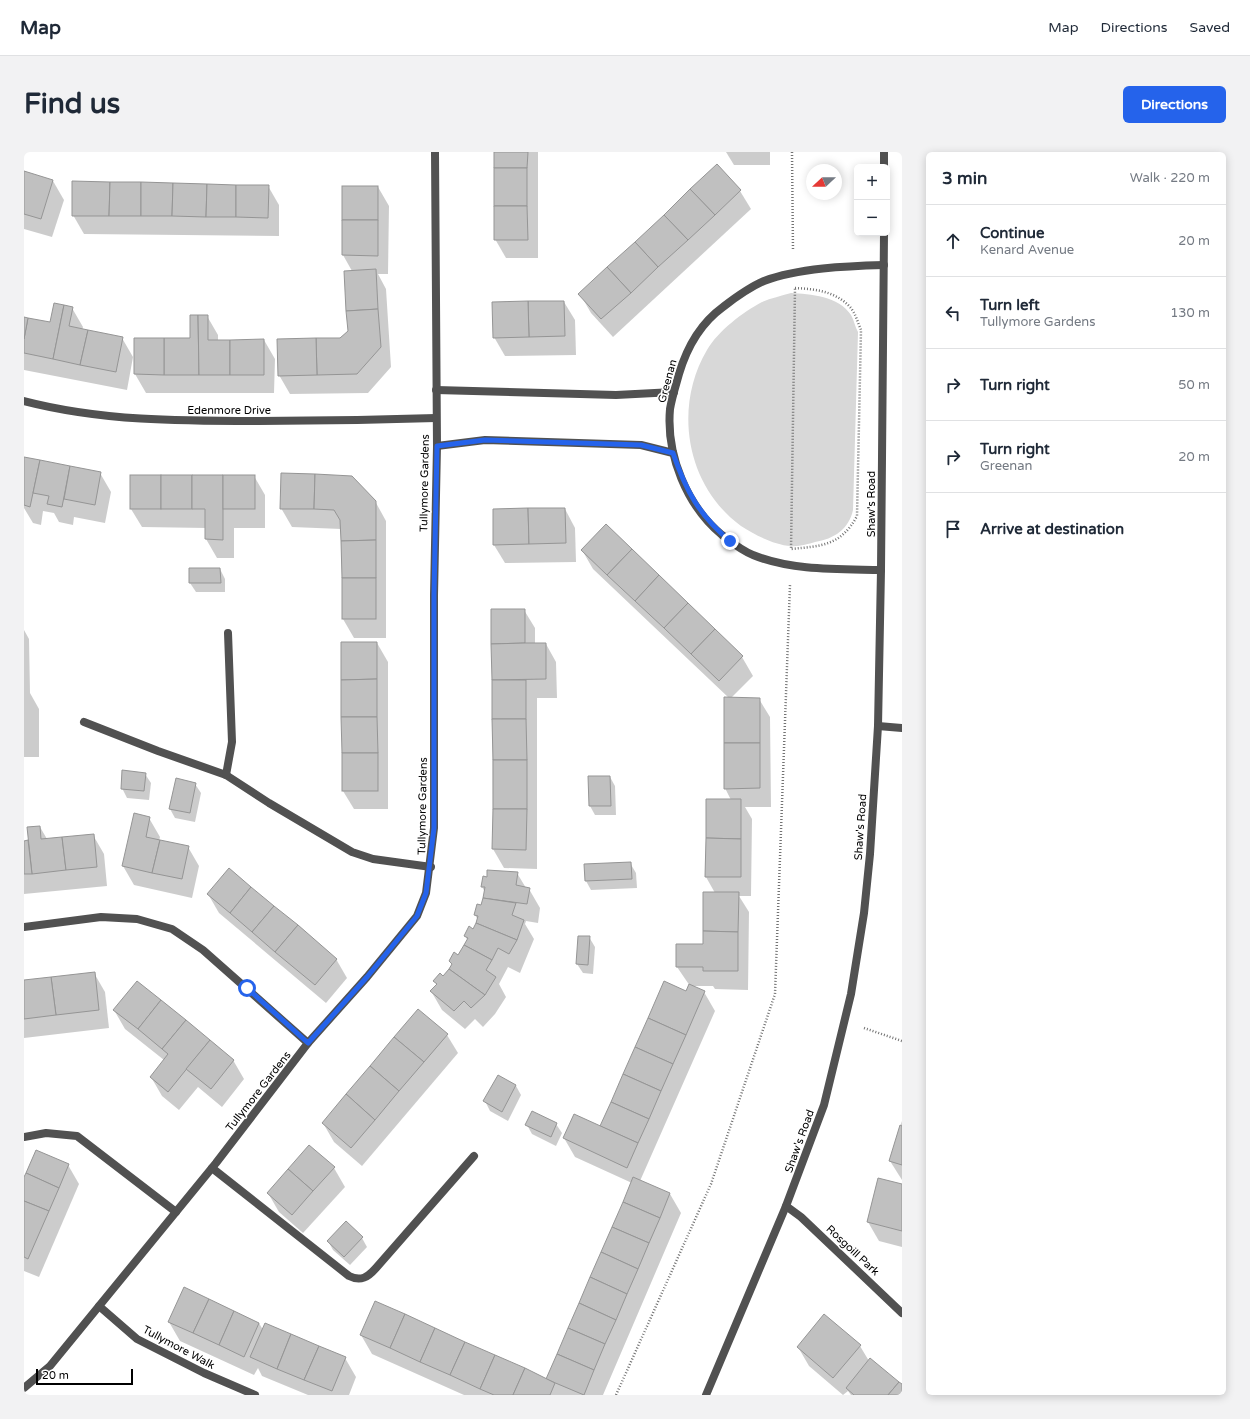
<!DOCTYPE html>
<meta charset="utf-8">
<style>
body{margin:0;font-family:"Varela Round",sans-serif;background:#f2f2f3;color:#1f2937}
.controls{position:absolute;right:12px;top:12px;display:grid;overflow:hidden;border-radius:6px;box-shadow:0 2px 10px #0003}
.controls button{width:36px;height:36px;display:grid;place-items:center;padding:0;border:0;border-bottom:1px solid #e0e1e3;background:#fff;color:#1f2937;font:20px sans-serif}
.compass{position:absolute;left:782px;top:12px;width:36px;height:36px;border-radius:50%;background:#fff;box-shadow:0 2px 10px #0003;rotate:248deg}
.scale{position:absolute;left:12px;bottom:10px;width:97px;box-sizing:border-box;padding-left:4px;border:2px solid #000;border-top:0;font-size:11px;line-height:14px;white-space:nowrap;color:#000;-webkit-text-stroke:3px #fff;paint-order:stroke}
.stop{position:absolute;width:12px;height:12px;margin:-9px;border:3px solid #2563eb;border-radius:50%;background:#fff}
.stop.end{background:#2563eb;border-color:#fff;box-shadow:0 1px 4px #0008}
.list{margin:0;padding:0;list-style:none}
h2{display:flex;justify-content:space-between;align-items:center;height:52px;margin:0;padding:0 16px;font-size:17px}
h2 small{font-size:13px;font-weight:400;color:#747a83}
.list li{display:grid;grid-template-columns:26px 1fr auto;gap:12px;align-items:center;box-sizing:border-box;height:72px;padding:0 16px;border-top:1px solid #e0e1e3}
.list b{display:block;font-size:15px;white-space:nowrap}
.list p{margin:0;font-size:13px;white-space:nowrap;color:#747a83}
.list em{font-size:13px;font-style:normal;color:#747a83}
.icon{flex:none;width:22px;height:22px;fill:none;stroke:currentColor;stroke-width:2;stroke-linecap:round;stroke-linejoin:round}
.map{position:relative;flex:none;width:878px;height:1243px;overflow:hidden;border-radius:6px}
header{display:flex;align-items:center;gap:24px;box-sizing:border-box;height:56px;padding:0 20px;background:#fff;border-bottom:1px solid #e0e1e3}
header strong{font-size:19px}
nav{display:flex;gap:22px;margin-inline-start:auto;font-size:14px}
.intro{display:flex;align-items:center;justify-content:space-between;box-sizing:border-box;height:96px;padding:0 24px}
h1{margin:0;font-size:28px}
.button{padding:10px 18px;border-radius:6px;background:#2563eb;color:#fff;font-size:14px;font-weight:700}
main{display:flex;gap:24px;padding:0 24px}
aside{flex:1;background:#fff;border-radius:6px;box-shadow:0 2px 10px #0003}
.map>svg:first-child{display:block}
.green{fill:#d8d8d8}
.shadow{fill:#0003}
.building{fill:#c0c0c0;stroke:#959595}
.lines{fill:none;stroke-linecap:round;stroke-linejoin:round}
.path{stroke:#737373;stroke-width:2.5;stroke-dasharray:1 2;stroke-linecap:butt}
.service{stroke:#515151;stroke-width:8}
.minor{stroke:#515151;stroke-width:8}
.tertiary{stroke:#515151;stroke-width:8}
.route{stroke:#2563eb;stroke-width:5}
.labels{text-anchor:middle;stroke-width:3;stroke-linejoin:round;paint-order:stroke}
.street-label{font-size:11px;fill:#000;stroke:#fff}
</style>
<header>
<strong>Map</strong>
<nav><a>Map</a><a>Directions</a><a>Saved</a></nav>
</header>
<div class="intro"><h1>Find us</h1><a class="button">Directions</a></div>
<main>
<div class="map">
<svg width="878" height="1243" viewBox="0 0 878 1243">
<rect width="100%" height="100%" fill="#fff"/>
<!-- green -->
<path class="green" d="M767,141C786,142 815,144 827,163C830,168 831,175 834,180L829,358C825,377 810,387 791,390C784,392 774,395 767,394C750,393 731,383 717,374C662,334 649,255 683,198C694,179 719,160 738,150C747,146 757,144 767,141Z"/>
<!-- shadow -->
<g class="shadow">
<polygon points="471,0 514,0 514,106 482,106 471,87"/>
<polygon points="702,0 746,0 746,13 710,13"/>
<polygon points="0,20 29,29 40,48 28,85 0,77"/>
<polygon points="244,34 255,53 255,84 60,82 49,63"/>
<polygon points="319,35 354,35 365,54 364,122 354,122 362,137 367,215 344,241 266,242 255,223 325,180 328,119 319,103"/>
<polygon points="716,39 727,57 589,185 567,161 556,142"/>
<polygon points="540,150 551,168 552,203 481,204 470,185"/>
<polygon points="48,156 59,175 58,178 98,186 109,205 103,238 0,218 0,166 27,171"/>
<polygon points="183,164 194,183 194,189 240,188 251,207 250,241 122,241 111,222 111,187 167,187"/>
<polygon points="0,306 76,321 87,340 81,371 50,365 49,373 35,370 30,361 19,359 17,373 9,371 0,356"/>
<polygon points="230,324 241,343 241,376 210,376 210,406 193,406 182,387 182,376 118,375 107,357"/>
<polygon points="351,349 362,369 362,486 330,486 319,467 317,377 268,375 257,356"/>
<polygon points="541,357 551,376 552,410 481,411 470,393"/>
<polygon points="582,374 718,505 729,524 707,546 735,547 746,565 747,655 721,655 728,667 727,744 715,744 725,760 724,838 691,837 689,834 667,834 680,840 691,859 616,1029 646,1042 657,1061 579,1243 440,1243 348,1202 337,1183 523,1228 608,1031 551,1005 540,986 576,975 663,840 666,834 653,815 680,793 691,741 682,725 707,648 701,636 705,546 569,417 558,398"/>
<polygon points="196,417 201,427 201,440 172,440 166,431"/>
<polygon points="468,458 500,458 511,476 511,492 522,492 532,510 533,546 513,546 513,717 480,716 469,697"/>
<polygon points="0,478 5,487 6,541 15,557 15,605 0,605"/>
<polygon points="353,491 364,510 364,657 330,657 319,639"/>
<polygon points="121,622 127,631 125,648 103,646 98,636"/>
<polygon points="565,625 586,625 591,634 592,663 571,663 566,654"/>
<polygon points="171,632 177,641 171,670 151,666 146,657"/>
<polygon points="125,666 136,685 135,689 164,695 175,714 168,746 110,733 99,714"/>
<polygon points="16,675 23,687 69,683 80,702 83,734 0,742 0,690 6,689"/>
<polygon points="606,711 612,721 613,736 567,738 562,729"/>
<polygon points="493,721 502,736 505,737 516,756 514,771 502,769 501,772 510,787 496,821 484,815 475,832 482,845 471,862 459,875 451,867 441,877 418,858 407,839 413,833 410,829 419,825 428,813 426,809 434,804 444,789 441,784 450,778 454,768 451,763 458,754 461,740 458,735 463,726"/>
<polygon points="184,742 312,807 323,826 302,851 195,761"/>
<polygon points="565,785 571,795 569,822 559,821 553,812"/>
<polygon points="70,821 81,840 85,876 0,886 0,829"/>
<polygon points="90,858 209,908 220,927 198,955 174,935 155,958 138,944 127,925 140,908 101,877"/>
<polygon points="423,883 434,901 338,1014 310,990 299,971"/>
<polygon points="474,924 492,934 497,943 484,969 466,959 461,949"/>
<polygon points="878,969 878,1028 866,1009"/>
<polygon points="532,972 538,981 532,994 508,982 503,973"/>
<polygon points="44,1013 55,1032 15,1125 0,1119 0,1027"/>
<polygon points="310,1016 321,1035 279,1081 255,1060 244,1041"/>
<polygon points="878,1033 878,1095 855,1089 844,1070"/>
<polygon points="338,1086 343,1095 326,1113 309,1098 304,1089"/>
<polygon points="145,1170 235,1171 239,1178 321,1206 332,1225 325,1243 284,1243 238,1224 234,1216 230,1223 156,1189"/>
<polygon points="836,1194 845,1209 878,1233 878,1243 827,1243 824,1239 819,1243 785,1214 774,1195"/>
</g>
<!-- building -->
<g class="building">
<polygon points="470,0 504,0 503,16 470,16"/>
<polygon points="693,12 717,38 691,63 666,37"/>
<rect x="470" y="16" width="33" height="38"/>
<polygon points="0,19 29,28 17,67 0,62"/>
<polygon points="48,29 86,30 85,64 48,64"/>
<polygon points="86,30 117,30 117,64 85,64"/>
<polygon points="117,30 149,31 148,64 117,64"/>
<polygon points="149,31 183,32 182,65 148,64"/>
<polygon points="183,32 212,33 212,65 182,65"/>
<polygon points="212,33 245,33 244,66 212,65"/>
<rect x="318" y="34" width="36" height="34"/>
<polygon points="666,37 691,63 664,88 640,63"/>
<polygon points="470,54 503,54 504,88 470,88"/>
<polygon points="640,63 664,88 634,115 611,90"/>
<polygon points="318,68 354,68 354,104 318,103"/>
<polygon points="611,90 634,115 607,141 583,115"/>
<polygon points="583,115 607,141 577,167 554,142"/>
<polygon points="352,117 354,157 322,159 320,119"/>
<polygon points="504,149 540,149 541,184 505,185"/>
<polygon points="504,149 505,185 469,186 468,150"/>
<polygon points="30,151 40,153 29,207 0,201 0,187 4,166 26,170"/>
<polygon points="40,153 49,155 45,174 64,178 56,213 29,207"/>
<polygon points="354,157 357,195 333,222 293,223 292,186 316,186 324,179 322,159"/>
<polygon points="166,163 174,163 175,223 140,223 140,186 166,186"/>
<polygon points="174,163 184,163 184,188 206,188 206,223 175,223"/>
<polygon points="0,165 4,166 0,187"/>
<polygon points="64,178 99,185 92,220 56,213"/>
<polygon points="110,186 140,186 140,223 110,222"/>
<polygon points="292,186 293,223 254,224 253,187"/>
<polygon points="240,187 240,223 206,223 206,188"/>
<polygon points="0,305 16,308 6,355 0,353"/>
<polygon points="16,308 46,314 38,355 23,352 25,344 9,341"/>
<polygon points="46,314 77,320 71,353 40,347"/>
<polygon points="257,321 291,322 290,357 256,357"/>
<polygon points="291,322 328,324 352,349 352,388 317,389 316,368 310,358 290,357"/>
<rect x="106" y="323" width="31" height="34"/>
<rect x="137" y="323" width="31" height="34"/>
<polygon points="168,323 199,323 199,388 181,387 181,357 168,357"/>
<rect x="199" y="323" width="32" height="34"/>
<polygon points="504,356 505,392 469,393 469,357"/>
<polygon points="504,356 541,356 542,391 505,392"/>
<polygon points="582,372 608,397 583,423 557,398"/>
<polygon points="352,388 352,426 318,426 317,389"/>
<polygon points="608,397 635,423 611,449 583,423"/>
<polygon points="165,416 196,416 197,431 165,431"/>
<polygon points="635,423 664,451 640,476 611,449"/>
<rect x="318" y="426" width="34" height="41"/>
<polygon points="664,451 691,477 667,502 640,476"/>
<polygon points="467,457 501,457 501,491 467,492"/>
<polygon points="691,477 719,504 695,529 667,502"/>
<polygon points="317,490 353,490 353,527 317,528"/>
<polygon points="501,491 522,491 522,527 468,528 467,492"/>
<polygon points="353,527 353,565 317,565 317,528"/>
<rect x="468" y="528" width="34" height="39"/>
<polygon points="700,545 736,546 736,591 700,591"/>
<polygon points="317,565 353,565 354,601 318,601"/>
<polygon points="468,567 502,567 503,608 469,608"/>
<polygon points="700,591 736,591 736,636 700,637"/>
<rect x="318" y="601" width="36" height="38"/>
<rect x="469" y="608" width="34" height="49"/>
<polygon points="98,618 122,621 120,639 97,637"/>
<polygon points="564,624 586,624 587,654 565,654"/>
<polygon points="152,626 172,631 166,661 145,657"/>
<polygon points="682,647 717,647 717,687 682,686"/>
<polygon points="469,657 503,657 502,698 468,697"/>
<polygon points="110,661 126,665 122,685 136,688 128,721 98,714"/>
<polygon points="16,674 17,687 38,685 42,718 8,722 3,675"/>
<polygon points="70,682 73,715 42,718 38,685"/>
<polygon points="682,686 717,687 717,725 681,725"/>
<polygon points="4,688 8,722 0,722 0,689"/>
<polygon points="136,688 165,694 158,727 128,721"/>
<polygon points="607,710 608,727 561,729 560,712"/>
<polygon points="205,716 227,735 206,761 183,742"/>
<polygon points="463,718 494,720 492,733 506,736 503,752 459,746 461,735 457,735 459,724 463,725"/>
<polygon points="227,735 250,754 228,780 206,761"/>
<polygon points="679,740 715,740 714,780 679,779"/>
<polygon points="459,746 492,751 488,763 500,768 493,788 452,771 454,764 450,763 453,752 457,753"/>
<polygon points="250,754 274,773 251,800 228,780"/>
<polygon points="452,771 493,788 485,802 474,796 468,808 440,793 444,786 440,784 445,774 449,777"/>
<polygon points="274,773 313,807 291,833 251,800"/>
<polygon points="679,779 714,780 714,819 679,819 679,815 652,815 652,792 679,792"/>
<polygon points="554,784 566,784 564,813 552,812"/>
<polygon points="440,793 468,808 462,818 472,825 461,843 425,817 428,812 425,809 430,800 434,803"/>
<polygon points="425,817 461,843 447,856 440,849 430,859 406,839 413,832 409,829 416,821 419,824"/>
<polygon points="71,820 75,858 32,863 27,825"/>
<polygon points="27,825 32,863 0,867 0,828"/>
<polygon points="113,829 137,848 114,877 89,858"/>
<polygon points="640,829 662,839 665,832 681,839 662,883 624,866"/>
<polygon points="137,848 162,868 138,897 114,877"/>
<polygon points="394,857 424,882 400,910 370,885"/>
<polygon points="624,866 662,883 649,912 611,895"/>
<polygon points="162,868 186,888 144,940 126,925 144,902 138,897"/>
<polygon points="370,885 400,910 375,939 346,914"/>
<polygon points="186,888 210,908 187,937 162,917"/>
<polygon points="611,895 649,912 637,939 599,922"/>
<polygon points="346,914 375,939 351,968 322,942"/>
<polygon points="599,922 637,939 625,967 587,950"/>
<polygon points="474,923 492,933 478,960 459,949"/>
<polygon points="322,942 351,968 327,996 298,971"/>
<polygon points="587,950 625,967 614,991 576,974"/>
<polygon points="508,959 533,971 527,985 501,973"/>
<polygon points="550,962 614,991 603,1016 539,986"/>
<polygon points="876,973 878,974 878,1013 865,1009"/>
<polygon points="285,993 311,1015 289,1039 264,1017"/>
<polygon points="12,998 45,1012 35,1036 2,1021"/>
<polygon points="264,1017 289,1039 268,1063 243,1041"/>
<polygon points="2,1021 35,1036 25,1059 0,1049 0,1025"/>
<polygon points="609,1025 646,1041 636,1066 599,1050"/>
<polygon points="854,1026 878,1032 878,1079 843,1070"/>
<polygon points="0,1049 25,1059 4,1107 0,1105"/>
<polygon points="599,1050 636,1066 625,1091 588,1075"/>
<polygon points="322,1069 339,1085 320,1105 303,1089"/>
<polygon points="588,1075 625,1091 614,1117 577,1100"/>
<polygon points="577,1100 614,1117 603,1142 566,1125"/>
<polygon points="566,1125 603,1142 592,1168 555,1151"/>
<polygon points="160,1135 185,1147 169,1181 144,1170"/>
<polygon points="185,1147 210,1159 195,1193 169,1181"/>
<polygon points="351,1149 381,1162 366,1196 336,1183"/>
<polygon points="555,1151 592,1168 581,1192 544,1176"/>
<polygon points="210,1159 235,1171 220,1205 195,1193"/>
<polygon points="381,1162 411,1176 396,1210 366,1196"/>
<polygon points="800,1162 837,1193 809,1226 773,1195"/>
<polygon points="241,1171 267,1182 253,1217 226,1205"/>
<polygon points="411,1176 441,1190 426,1223 396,1210"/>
<polygon points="544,1176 581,1192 570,1218 533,1202"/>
<polygon points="267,1182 295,1194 280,1228 253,1217"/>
<polygon points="441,1190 471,1203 456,1237 426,1223"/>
<polygon points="295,1194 322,1205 308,1239 280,1228"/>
<polygon points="533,1202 570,1218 560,1243 522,1227"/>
<polygon points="471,1203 501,1216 489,1243 470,1243 456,1237"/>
<polygon points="846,1206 875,1230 864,1243 830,1243 822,1236"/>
<polygon points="501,1216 531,1231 526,1243 489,1243"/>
<polygon points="875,1230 878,1232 878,1243 864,1243"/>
</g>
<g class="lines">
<!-- path -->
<g class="path">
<polyline points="768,0 769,99"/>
<path d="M771,136C791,137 811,139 826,155C831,160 834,171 837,178L833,364C817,394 797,394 767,397Z"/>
<polyline points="840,876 878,889"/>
<polyline points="592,1243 687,1032 751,842 766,433"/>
</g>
<!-- service -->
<path class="service" d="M188,1016L325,1124C337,1130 344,1125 352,1116L450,1004"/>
<!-- minor -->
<g class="minor">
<polyline points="412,238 592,243 650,240"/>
<path d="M0,249C77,269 156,269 235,269C294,269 353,268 412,266"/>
<polyline points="413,294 461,288 617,293 649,301"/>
<path d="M857,418C815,417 768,419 729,403C718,399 707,390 698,383C663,354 642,303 646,257C648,245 652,233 655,222C663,195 677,171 699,155C712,145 726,135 740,129C774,116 823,114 860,113"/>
<polyline points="60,570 134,599 202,623 245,651 328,700 349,707 407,715"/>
<polyline points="854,574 878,576"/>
<polyline points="202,623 208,590 204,481"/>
<polyline points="0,775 77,765 113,767 148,777 179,798 284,891"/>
<polyline points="0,985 22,981 53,984 152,1060"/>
<polyline points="762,1054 777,1065 878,1161"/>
<polyline points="75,1154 113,1187 180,1221 231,1243"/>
<polyline points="0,1236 26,1214 192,1011 284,891 343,825 393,764 402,741 410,676 410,443 413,294 411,0"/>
</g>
<!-- tertiary -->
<g class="tertiary">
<polyline points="860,0 860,15"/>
<polyline points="682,1243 762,1054 800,953 827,842 840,761 846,702 854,574 857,418 860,81"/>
</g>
</g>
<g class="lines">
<!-- route -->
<path class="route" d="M223,836L284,891L343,825L393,764L402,741L410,676V443L413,294L461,288L617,293L649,301C662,339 675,363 706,389"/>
</g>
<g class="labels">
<!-- street labels -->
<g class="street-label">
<text transform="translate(643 229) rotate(-75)" y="4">Greenan</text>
<text x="205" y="262">Edenmore Drive</text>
<text transform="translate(400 331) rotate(-89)" y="4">Tullymore Gardens</text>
<text transform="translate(847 352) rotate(-90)" y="4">Shaw's Road</text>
<text transform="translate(398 654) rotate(-89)" y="4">Tullymore Gardens</text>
<text transform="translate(836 675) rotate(-86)" y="4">Shaw's Road</text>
<text transform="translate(234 939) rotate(-52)" y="4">Tullymore Gardens</text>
<text transform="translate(775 989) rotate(-70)" y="4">Shaw's Road</text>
<text transform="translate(829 1098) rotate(43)" y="4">Rosgoill Park</text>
<text transform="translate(155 1195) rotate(28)" y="4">Tullymore Walk</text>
</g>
</g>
</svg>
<div class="controls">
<button>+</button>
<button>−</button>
</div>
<svg class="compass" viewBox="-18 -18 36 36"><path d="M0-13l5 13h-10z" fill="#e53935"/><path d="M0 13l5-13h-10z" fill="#747a83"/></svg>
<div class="scale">20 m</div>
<div class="stop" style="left:223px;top:836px"></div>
<div class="stop end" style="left:706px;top:389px"></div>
</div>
<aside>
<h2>3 min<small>Walk · 220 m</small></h2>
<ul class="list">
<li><svg class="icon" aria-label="ahead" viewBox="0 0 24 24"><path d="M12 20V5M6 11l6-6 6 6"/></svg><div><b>Continue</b><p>Kenard Avenue</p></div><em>20 m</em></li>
<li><svg class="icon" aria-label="left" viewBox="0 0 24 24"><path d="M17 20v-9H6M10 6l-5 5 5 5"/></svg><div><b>Turn left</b><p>Tullymore Gardens</p></div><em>130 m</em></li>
<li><svg class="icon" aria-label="right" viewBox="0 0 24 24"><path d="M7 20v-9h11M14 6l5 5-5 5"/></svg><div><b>Turn right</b></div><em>50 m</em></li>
<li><svg class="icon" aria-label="right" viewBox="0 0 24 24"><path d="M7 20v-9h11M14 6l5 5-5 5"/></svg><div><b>Turn right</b><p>Greenan</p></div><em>20 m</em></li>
<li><svg class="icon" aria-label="arrive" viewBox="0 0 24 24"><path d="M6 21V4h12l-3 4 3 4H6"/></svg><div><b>Arrive at destination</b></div></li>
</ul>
</aside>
</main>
